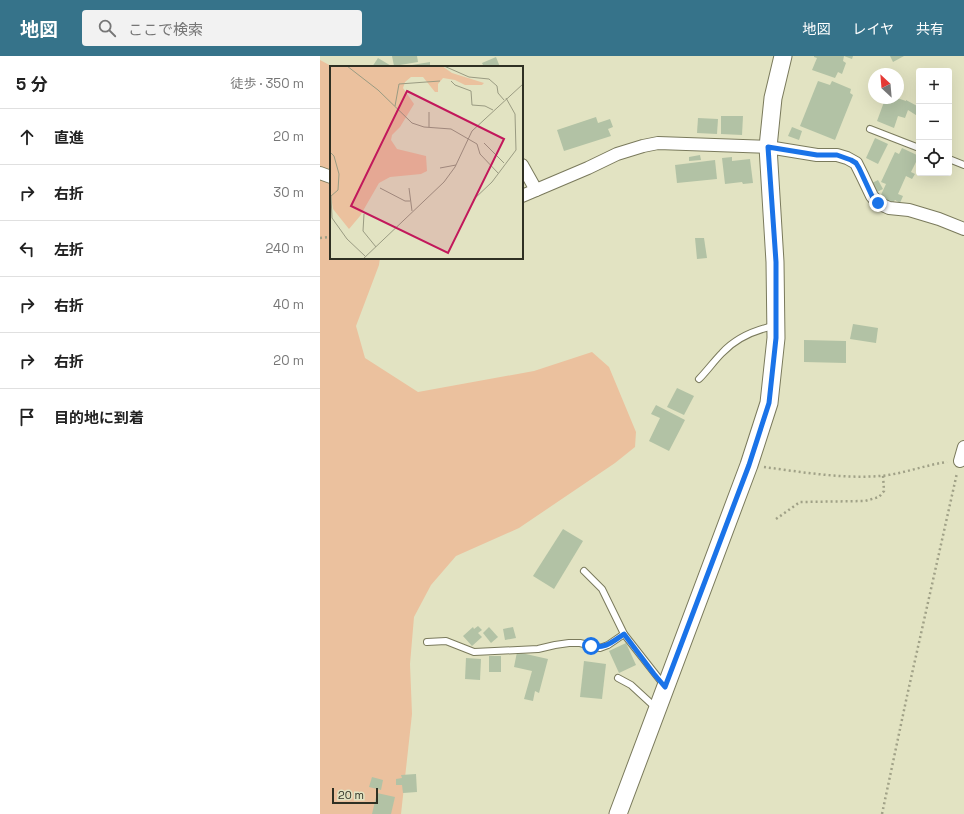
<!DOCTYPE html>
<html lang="ja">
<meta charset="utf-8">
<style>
body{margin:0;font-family:"Space Grotesk","Noto Sans JP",sans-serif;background:#f2f2f2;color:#222}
.controls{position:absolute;right:12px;top:12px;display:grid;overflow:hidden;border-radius:4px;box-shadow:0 4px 16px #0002}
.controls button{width:36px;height:36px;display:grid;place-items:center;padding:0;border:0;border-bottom:1px solid #e0e0e0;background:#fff;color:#222;font:20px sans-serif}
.compass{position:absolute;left:548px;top:12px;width:36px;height:36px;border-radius:50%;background:#fff;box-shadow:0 4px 16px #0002;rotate:334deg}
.scale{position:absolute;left:12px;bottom:10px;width:46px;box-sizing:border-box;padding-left:4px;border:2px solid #2f3023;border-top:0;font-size:11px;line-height:14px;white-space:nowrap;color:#2f3023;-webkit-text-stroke:3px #e2e3c2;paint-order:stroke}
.stop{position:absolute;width:12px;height:12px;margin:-9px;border:3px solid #1a73e8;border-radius:50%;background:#fff}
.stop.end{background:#1a73e8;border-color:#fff;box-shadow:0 1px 4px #0008}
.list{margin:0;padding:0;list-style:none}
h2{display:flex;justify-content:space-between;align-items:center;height:52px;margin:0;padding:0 16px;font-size:17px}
h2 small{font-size:13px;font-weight:400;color:#767676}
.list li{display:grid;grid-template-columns:26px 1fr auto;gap:12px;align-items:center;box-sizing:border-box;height:56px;padding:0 16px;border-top:1px solid #e0e0e0}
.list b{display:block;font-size:15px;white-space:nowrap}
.list em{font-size:13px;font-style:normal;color:#767676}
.icon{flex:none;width:22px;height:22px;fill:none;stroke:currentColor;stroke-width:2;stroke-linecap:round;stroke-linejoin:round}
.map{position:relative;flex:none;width:644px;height:758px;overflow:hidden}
header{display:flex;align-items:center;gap:24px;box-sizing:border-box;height:56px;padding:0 20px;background:#36738a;color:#fff}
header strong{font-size:19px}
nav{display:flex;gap:22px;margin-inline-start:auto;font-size:14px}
.search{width:280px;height:36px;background:#f2f2f2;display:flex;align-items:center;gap:10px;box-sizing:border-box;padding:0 14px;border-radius:4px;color:#767676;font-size:15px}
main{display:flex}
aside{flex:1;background:#fff}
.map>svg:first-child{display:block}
.green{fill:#ebc19e}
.building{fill:#b2c2a5}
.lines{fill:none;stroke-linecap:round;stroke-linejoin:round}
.lane-casing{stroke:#7a7a5c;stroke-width:8}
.street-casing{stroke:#7a7a5c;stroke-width:14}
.secondary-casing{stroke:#7a7a5c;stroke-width:19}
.path{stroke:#a0a187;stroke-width:2.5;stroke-dasharray:2 3;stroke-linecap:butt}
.lane{stroke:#fff;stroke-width:6}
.street{stroke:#fff;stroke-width:12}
.secondary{stroke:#fff;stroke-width:17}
.route{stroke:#1a73e8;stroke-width:5}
.inset-road{fill:none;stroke:#9a9b82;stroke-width:1}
.view{fill:#c2185b;fill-opacity:0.15;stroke:#c2185b;stroke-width:2}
.inset-edge{fill:none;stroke:#2f3023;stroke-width:2}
</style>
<header>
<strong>地図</strong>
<div class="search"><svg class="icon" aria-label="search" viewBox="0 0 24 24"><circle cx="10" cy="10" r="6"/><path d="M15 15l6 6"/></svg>ここで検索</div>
<nav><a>地図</a><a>レイヤ</a><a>共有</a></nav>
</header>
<main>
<aside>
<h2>5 分<small>徒歩 · 350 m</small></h2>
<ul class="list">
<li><svg class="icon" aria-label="ahead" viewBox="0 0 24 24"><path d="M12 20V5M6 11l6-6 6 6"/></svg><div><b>直進</b></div><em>20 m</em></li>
<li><svg class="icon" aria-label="right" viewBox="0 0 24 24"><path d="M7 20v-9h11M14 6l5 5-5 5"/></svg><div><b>右折</b></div><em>30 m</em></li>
<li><svg class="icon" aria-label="left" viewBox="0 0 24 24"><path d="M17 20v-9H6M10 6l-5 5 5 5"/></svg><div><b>左折</b></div><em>240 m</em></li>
<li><svg class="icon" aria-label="right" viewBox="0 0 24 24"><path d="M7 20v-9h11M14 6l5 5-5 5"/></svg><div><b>右折</b></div><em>40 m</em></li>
<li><svg class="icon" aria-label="right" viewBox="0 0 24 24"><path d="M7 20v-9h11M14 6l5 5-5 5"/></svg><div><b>右折</b></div><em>20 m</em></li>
<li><svg class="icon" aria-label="arrive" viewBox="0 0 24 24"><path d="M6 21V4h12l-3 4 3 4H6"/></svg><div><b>目的地に到着</b></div></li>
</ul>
</aside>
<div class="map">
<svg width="644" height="758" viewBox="0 0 644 758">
<rect width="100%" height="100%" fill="#e2e3c2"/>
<!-- green -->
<polygon class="green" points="0,4 13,11 11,11 11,202 60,202 59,209 36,270 45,302 98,336 214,315 272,296 289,311 316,376 315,391 295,407 199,472 136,500 111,529 94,561 90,608 92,658 81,758 0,758"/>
<!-- building -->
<g class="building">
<polygon points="72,0 97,0 98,6 74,10"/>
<polygon points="494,0 533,0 532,3 524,0 523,5 526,7 522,18 518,16 515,22 492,14 497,2 494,1"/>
<polygon points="570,0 584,0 573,6"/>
<polygon points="176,1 180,11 164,11 162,7"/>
<polygon points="58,2 73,11 52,11"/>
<polygon points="110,6 110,11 86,11 86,10"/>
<polygon points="498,25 510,29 512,25 531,33 530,37 533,39 515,84 480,70"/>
<polygon points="570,42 577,42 586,45 586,44 599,51 599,61 588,54 585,62 578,60 574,72 557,65 564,46 568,48"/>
<polygon points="401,60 423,60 422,79 401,78"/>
<polygon points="276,61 278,67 290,63 293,71 288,73 291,80 244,95 237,74"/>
<polygon points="378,62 398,63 397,78 377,77"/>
<polygon points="472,71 482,75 479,84 468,80"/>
<polygon points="555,82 568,88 558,108 546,102"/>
<polygon points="582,92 599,100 591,116 595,118 592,123 586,120 578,138 583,140 580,147 575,144 573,147 560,141 566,128 561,126 575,96 579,98"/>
<polygon points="380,99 381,104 369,105 369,101"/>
<polygon points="412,101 412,105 430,103 433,127 423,128 422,126 405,128 402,102"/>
<polygon points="395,104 397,123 357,127 355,109"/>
<polygon points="558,124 563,133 557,136 552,127"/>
<polygon points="375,182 384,182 387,202 377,203"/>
<polygon points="533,268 558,272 556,287 530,283"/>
<polygon points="484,284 526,285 526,307 484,306"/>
<polygon points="357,332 374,340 364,359 347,351"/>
<polygon points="336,349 365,364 349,395 329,385 340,362 331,358"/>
<polygon points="243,473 263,485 234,533 213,520"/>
<polygon points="158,570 162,574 158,577 162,581 152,590 143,580 153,571 154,573"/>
<polygon points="169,571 178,581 171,587 163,577"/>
<polygon points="193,571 196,582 185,584 183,573"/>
<polygon points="306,587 316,609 299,617 289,595"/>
<polygon points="197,596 228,603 219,637 215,635 213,645 204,643 212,615 194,611"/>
<rect x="169" y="600" width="12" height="16"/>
<polygon points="146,602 161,603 160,624 145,623"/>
<polygon points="264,605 286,608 282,643 260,641"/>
<polygon points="96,718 97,736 83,737 82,729 76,729 76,723 82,722 81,719"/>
<polygon points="52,721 63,724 61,734 49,731"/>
<polygon points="57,737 75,741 71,758 52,758"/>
</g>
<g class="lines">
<defs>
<g id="lane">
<polyline points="550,73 599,92"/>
<polyline points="629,103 644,109"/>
<path d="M379,323C387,315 394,305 402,297C415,283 435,274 454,270"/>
<polyline points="264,515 282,533 304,578 344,629"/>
<polyline points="107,586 126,585 154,596 218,593 235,589 249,587 260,587 280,592 288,589 304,578"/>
<polyline points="298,622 311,629 336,652"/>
</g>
<g id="street">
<polyline points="202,109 216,134"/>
<polyline points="0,117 11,121"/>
<polyline points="202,140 268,112 297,98 323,90 338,87 448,91 497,99 517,99 527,102 536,107 542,119 552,140 558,147 569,152 589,154 619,163 644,173"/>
<polyline points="640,405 644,391"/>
</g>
<polyline id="secondary" points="298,758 429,409 449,347 456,282 455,206 448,91 453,42 463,0"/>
</defs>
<!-- lane casing -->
<use href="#lane" class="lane-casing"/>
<!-- street casing -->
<use href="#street" class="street-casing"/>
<!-- secondary casing -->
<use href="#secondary" class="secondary-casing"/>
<!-- path -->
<g class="path">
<polyline points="0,182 11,181"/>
<path d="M444,411C481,416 523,423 560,420C583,418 605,409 627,406"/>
<polyline points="456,463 480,446 545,445 559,441 564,435 563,419"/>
<polyline points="562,758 587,640 637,417"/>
</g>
<!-- lane -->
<use href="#lane" class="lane"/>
<!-- street -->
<use href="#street" class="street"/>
<!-- secondary -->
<use href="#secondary" class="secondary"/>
</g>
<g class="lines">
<!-- route -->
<path class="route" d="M271,590C285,593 292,586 304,578L334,618L345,631L429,409L449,347L456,282V206L448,91L497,99H517L531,104L536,107L539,112L552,140L558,147"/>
</g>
<!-- overview -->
<g transform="translate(10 10)">
<rect width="193" height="193" fill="#e2e3c2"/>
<path d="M0,0H112L122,7L154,17L152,19H135L125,14L113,12L108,18V26H105L93,11H81L75,16L73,22L84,38L70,61L62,69L61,74L67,83L96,90L97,105L91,108L60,111L49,117L30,150L19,163L3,143L0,123Z" fill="#ebc19e"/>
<path class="inset-road" d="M17,0L48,24L82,57L94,61L121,63L147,78L150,88L168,107M114,0L139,11L159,13L167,20L168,27L174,34M121,15L125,19L141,25L142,39L155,40L163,44M65,40L69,18L110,15M99,46V61M154,77L174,97M0,86L4,90L9,108L8,124L1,130L2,152L17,173L35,190M110,102L126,99M50,122L75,135H80M79,122L82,145M143,134L162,116L186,84L185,48L176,32M34,148L33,165L46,181M33,193L114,116L125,101L142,65L193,18"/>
<path class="view" d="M77,25L174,73L118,187L21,140Z"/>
<rect width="193" height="193" class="inset-edge"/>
</g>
</svg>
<div class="controls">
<button>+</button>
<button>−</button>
<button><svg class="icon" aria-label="locate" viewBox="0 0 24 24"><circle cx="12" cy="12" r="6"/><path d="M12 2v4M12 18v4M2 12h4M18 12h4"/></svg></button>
</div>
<svg class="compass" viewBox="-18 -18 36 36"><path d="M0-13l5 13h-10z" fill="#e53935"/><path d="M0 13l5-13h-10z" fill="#767676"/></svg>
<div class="scale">20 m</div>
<div class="stop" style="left:271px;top:590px"></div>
<div class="stop end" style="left:558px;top:147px"></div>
</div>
</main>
